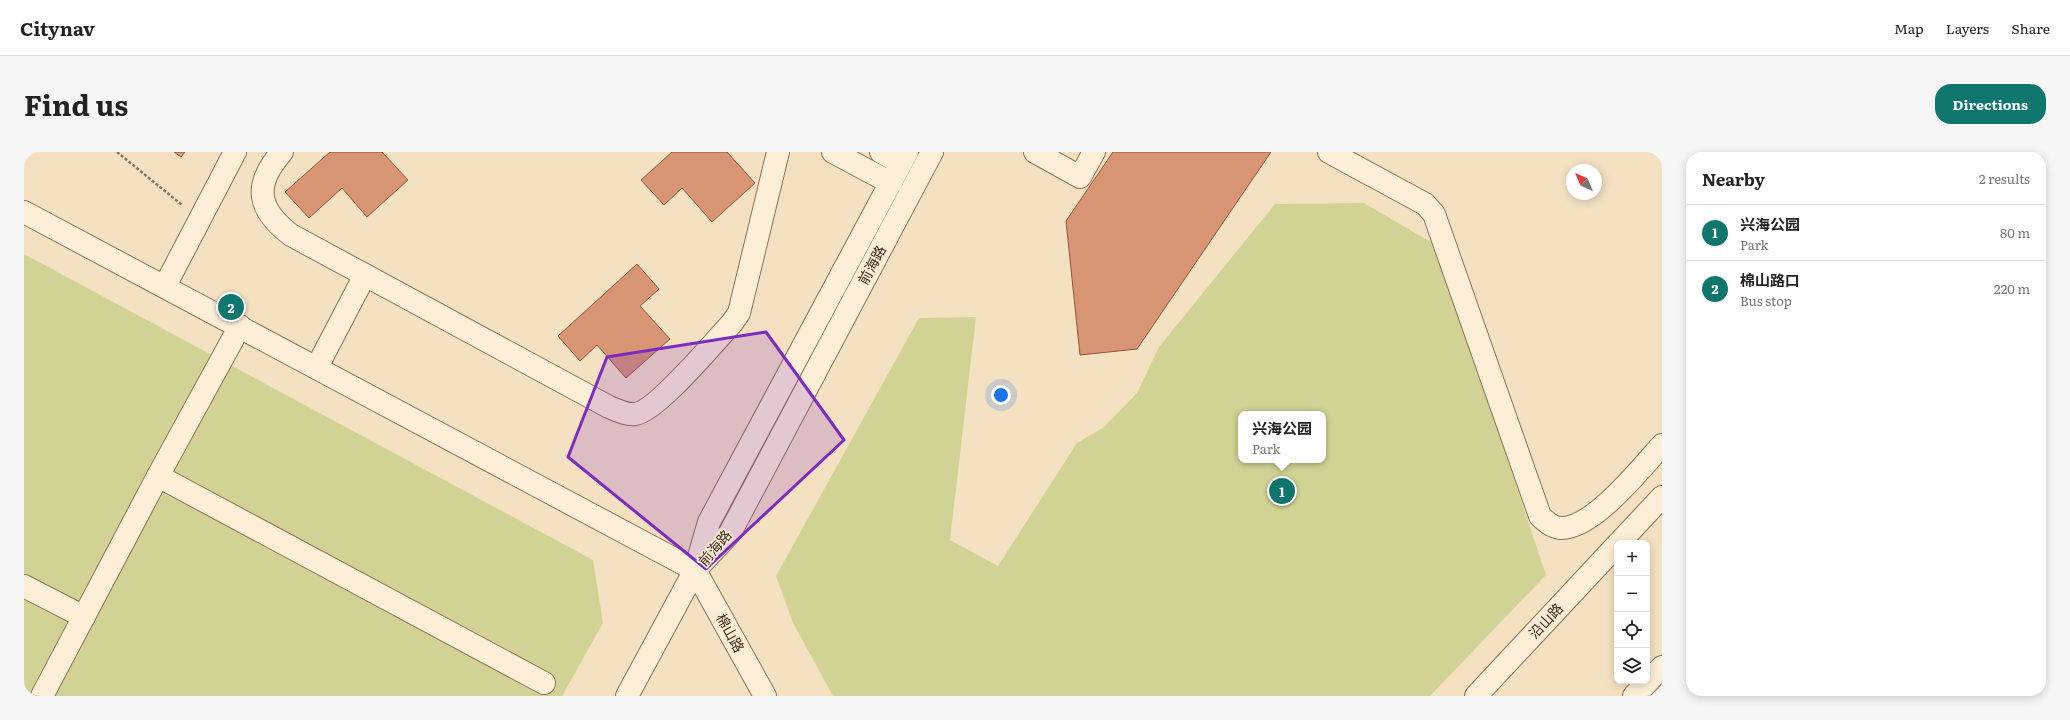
<!DOCTYPE html>
<meta charset="utf-8">
<style>
body{margin:0;font-family:Literata,"Noto Sans SC",serif;background:#f6f6f6;color:#222}
.controls{position:absolute;right:12px;bottom:12px;display:grid;overflow:hidden;border-radius:8px;box-shadow:0 2px 10px #0003}
.controls button{width:36px;height:36px;display:grid;place-items:center;padding:0;border:0;border-bottom:1px solid #e0e0e0;background:#fff;color:#222;font:20px sans-serif}
.compass{position:absolute;left:1542px;top:12px;width:36px;height:36px;border-radius:50%;background:#fff;box-shadow:0 2px 10px #0003;rotate:316deg}
.you{position:absolute;left:977px;top:243px;width:14px;height:14px;margin:-10px;border:3px solid #fff;border-radius:50%;background:#1a73e8;box-shadow:0 0 0 6px #1a73e833}
.badge{display:grid;place-items:center;width:26px;height:26px;border-radius:50%;background:#0f766e;color:#fff;font-size:13px;font-weight:700}
.pin{position:absolute;translate:-50% -50%;border:2px solid #fff;box-shadow:0 1px 4px #0006}
.popup{position:absolute;left:1214px;top:259px;width:88px;height:52px;box-sizing:border-box;display:grid;place-content:center;border-radius:8px;background:#fff;filter:drop-shadow(0 1px 3px #0005);font-size:13px;white-space:nowrap;color:#767676}
.popup b{font-size:15px;color:#222}
.popup::after{content:'';position:absolute;left:50%;top:100%;margin-left:-8px;border:8px solid transparent;border-top-color:#fff}
.list{margin:0;padding:0;list-style:none}
h2{display:flex;justify-content:space-between;align-items:center;height:52px;margin:0;padding:0 16px;font-size:17px}
h2 small{font-size:13px;font-weight:400;color:#767676}
.list li{display:grid;grid-template-columns:26px 1fr auto;gap:12px;align-items:center;box-sizing:border-box;height:56px;padding:0 16px;border-top:1px solid #e0e0e0}
.list b{display:block;font-size:15px;white-space:nowrap}
.list p{margin:0;font-size:13px;white-space:nowrap;color:#767676}
.list em{font-size:13px;font-style:normal;color:#767676}
.icon{flex:none;width:22px;height:22px;fill:none;stroke:currentColor;stroke-width:2;stroke-linecap:round;stroke-linejoin:round}
.map{position:relative;flex:none;width:1638px;height:544px;overflow:hidden;border-radius:16px}
header{display:flex;align-items:center;gap:24px;box-sizing:border-box;height:56px;padding:0 20px;background:#fff;border-bottom:1px solid #e0e0e0}
header strong{font-size:19px}
nav{display:flex;gap:22px;margin-inline-start:auto;font-size:14px}
.intro{display:flex;align-items:center;justify-content:space-between;box-sizing:border-box;height:96px;padding:0 24px}
h1{margin:0;font-size:28px}
.button{padding:10px 18px;border-radius:16px;background:#0f766e;color:#fff;font-size:14px;font-weight:700}
main{display:flex;gap:24px;padding:0 24px}
aside{flex:1;background:#fff;border-radius:16px;box-shadow:0 2px 10px #0003}
.map>svg:first-child{display:block}
.green{fill:#d1d394;fill-rule:evenodd}
.building{fill:#d79573;stroke:#935639}
.lines{fill:none;stroke-linecap:round;stroke-linejoin:round}
.minor-casing{stroke:#907156;stroke-width:24}
.path{stroke:#907156;stroke-width:2.5;stroke-dasharray:3 2;stroke-linecap:butt}
.minor{stroke:#fdefd7;stroke-width:22}
.marked{fill:#7b2cbf;fill-opacity:0.2;stroke:#7b2cbf;stroke-width:3;stroke-linejoin:round}
.labels{text-anchor:middle;stroke-width:3.5;stroke-linejoin:round;paint-order:stroke}
.street-label{font-size:14px;fill:#3e2a1c;stroke:#faecd3}
</style>
<header>
<strong>Citynav</strong>
<nav><a>Map</a><a>Layers</a><a>Share</a></nav>
</header>
<div class="intro"><h1>Find us</h1><a class="button">Directions</a></div>
<main>
<div class="map">
<svg width="1638" height="544" viewBox="0 0 1638 544">
<rect width="100%" height="100%" fill="#f4e1c2"/>
<!-- green -->
<g class="green">
<path d="M1340,51L1412,93L1522,423L1406,544H809L769,471L752,424L895,166L952,165L926,388L974,414L1053,291L1080,275L1113,241L1135,195L1251,52ZM1217,262H1299V308H1217Z"/>
<polygon points="0,102 569,408 579,471 538,544 0,544"/>
</g>
<!-- building -->
<g class="building">
<polygon points="150,0 161,0 157,5"/>
<polygon points="306,0 358,0 384,28 343,65 318,36 285,66 261,40"/>
<polygon points="648,0 703,0 731,31 688,70 658,36 640,53 617,28"/>
<polygon points="1089,0 1247,0 1113,197 1056,203 1042,69"/>
<polygon points="613,112 635,137 616,154 646,187 602,226 573,193 556,209 534,184"/>
</g>
<g class="lines">
<defs>
<g id="minor">
<path d="M258,0C229,33 233,57 267,83L585,255C593,258 602,263 611,262C632,260 691,189 708,171L715,161L754,0"/>
<polyline points="809,0 867,31"/>
<polyline points="857,0 877,11"/>
<polyline points="1011,0 1056,25 1070,0"/>
<path d="M1305,0L1401,52L1410,62L1516,364C1521,369 1529,376 1537,376C1569,377 1617,316 1638,293"/>
<polyline points="0,60 671,418"/>
<polyline points="141,134 211,0"/>
<polyline points="293,215 341,123"/>
<polyline points="134,324 520,531"/>
<polyline points="1595,391 1638,345"/>
<polyline points="674,415 706,381 908,0"/>
<polyline points="671,418 741,544"/>
<polyline points="0,434 60,465"/>
<polyline points="18,544 134,324 216,174"/>
<polyline points="603,544 671,418 685,370 883,0"/>
<polyline points="1452,544 1593,393"/>
<polyline points="1610,544 1638,515"/>
</g>
</defs>
<!-- minor casing -->
<use href="#minor" class="minor-casing"/>
<!-- path -->
<polyline class="path" points="93,0 158,53"/>
<!-- minor -->
<use href="#minor" class="minor"/>
</g>
<!-- marked area -->
<path class="marked" d="M742,180L820,288L682,417L544,305L583,205Z"/>
<g class="labels">
<!-- street labels -->
<g class="street-label">
<text transform="translate(848 113) rotate(-62)" y="5">前海路</text>
<text transform="translate(691 396) rotate(-49)" y="5">前海路</text>
<text transform="translate(1522 469) rotate(-47)" y="5">沿山路</text>
<text transform="translate(706 481) rotate(61)" y="5">棉山路</text>
</g>
</g>
</svg>
<div class="controls">
<button>+</button>
<button>−</button>
<button><svg class="icon" aria-label="locate" viewBox="0 0 24 24"><circle cx="12" cy="12" r="6"/><path d="M12 2v4M12 18v4M2 12h4M18 12h4"/></svg></button>
<button><svg class="icon" aria-label="layers" viewBox="0 0 24 24"><path d="M12 4l9 5-9 5-9-5zM3 14l9 5 9-5"/></svg></button>
</div>
<svg class="compass" viewBox="-18 -18 36 36"><path d="M0-13l5 13h-10z" fill="#e53935"/><path d="M0 13l5-13h-10z" fill="#767676"/></svg>
<div class="you"></div>
<div class="pin badge" style="left:1258px;top:339px">1</div>
<div class="popup"><b>兴海公园</b>Park</div>
<div class="pin badge" style="left:207px;top:155px">2</div>
</div>
<aside>
<h2>Nearby<small>2 results</small></h2>
<ul class="list">
<li><span class="badge">1</span><div><b>兴海公园</b><p>Park</p></div><em>80 m</em></li>
<li><span class="badge">2</span><div><b>棉山路口</b><p>Bus stop</p></div><em>220 m</em></li>
</ul>
</aside>
</main>
